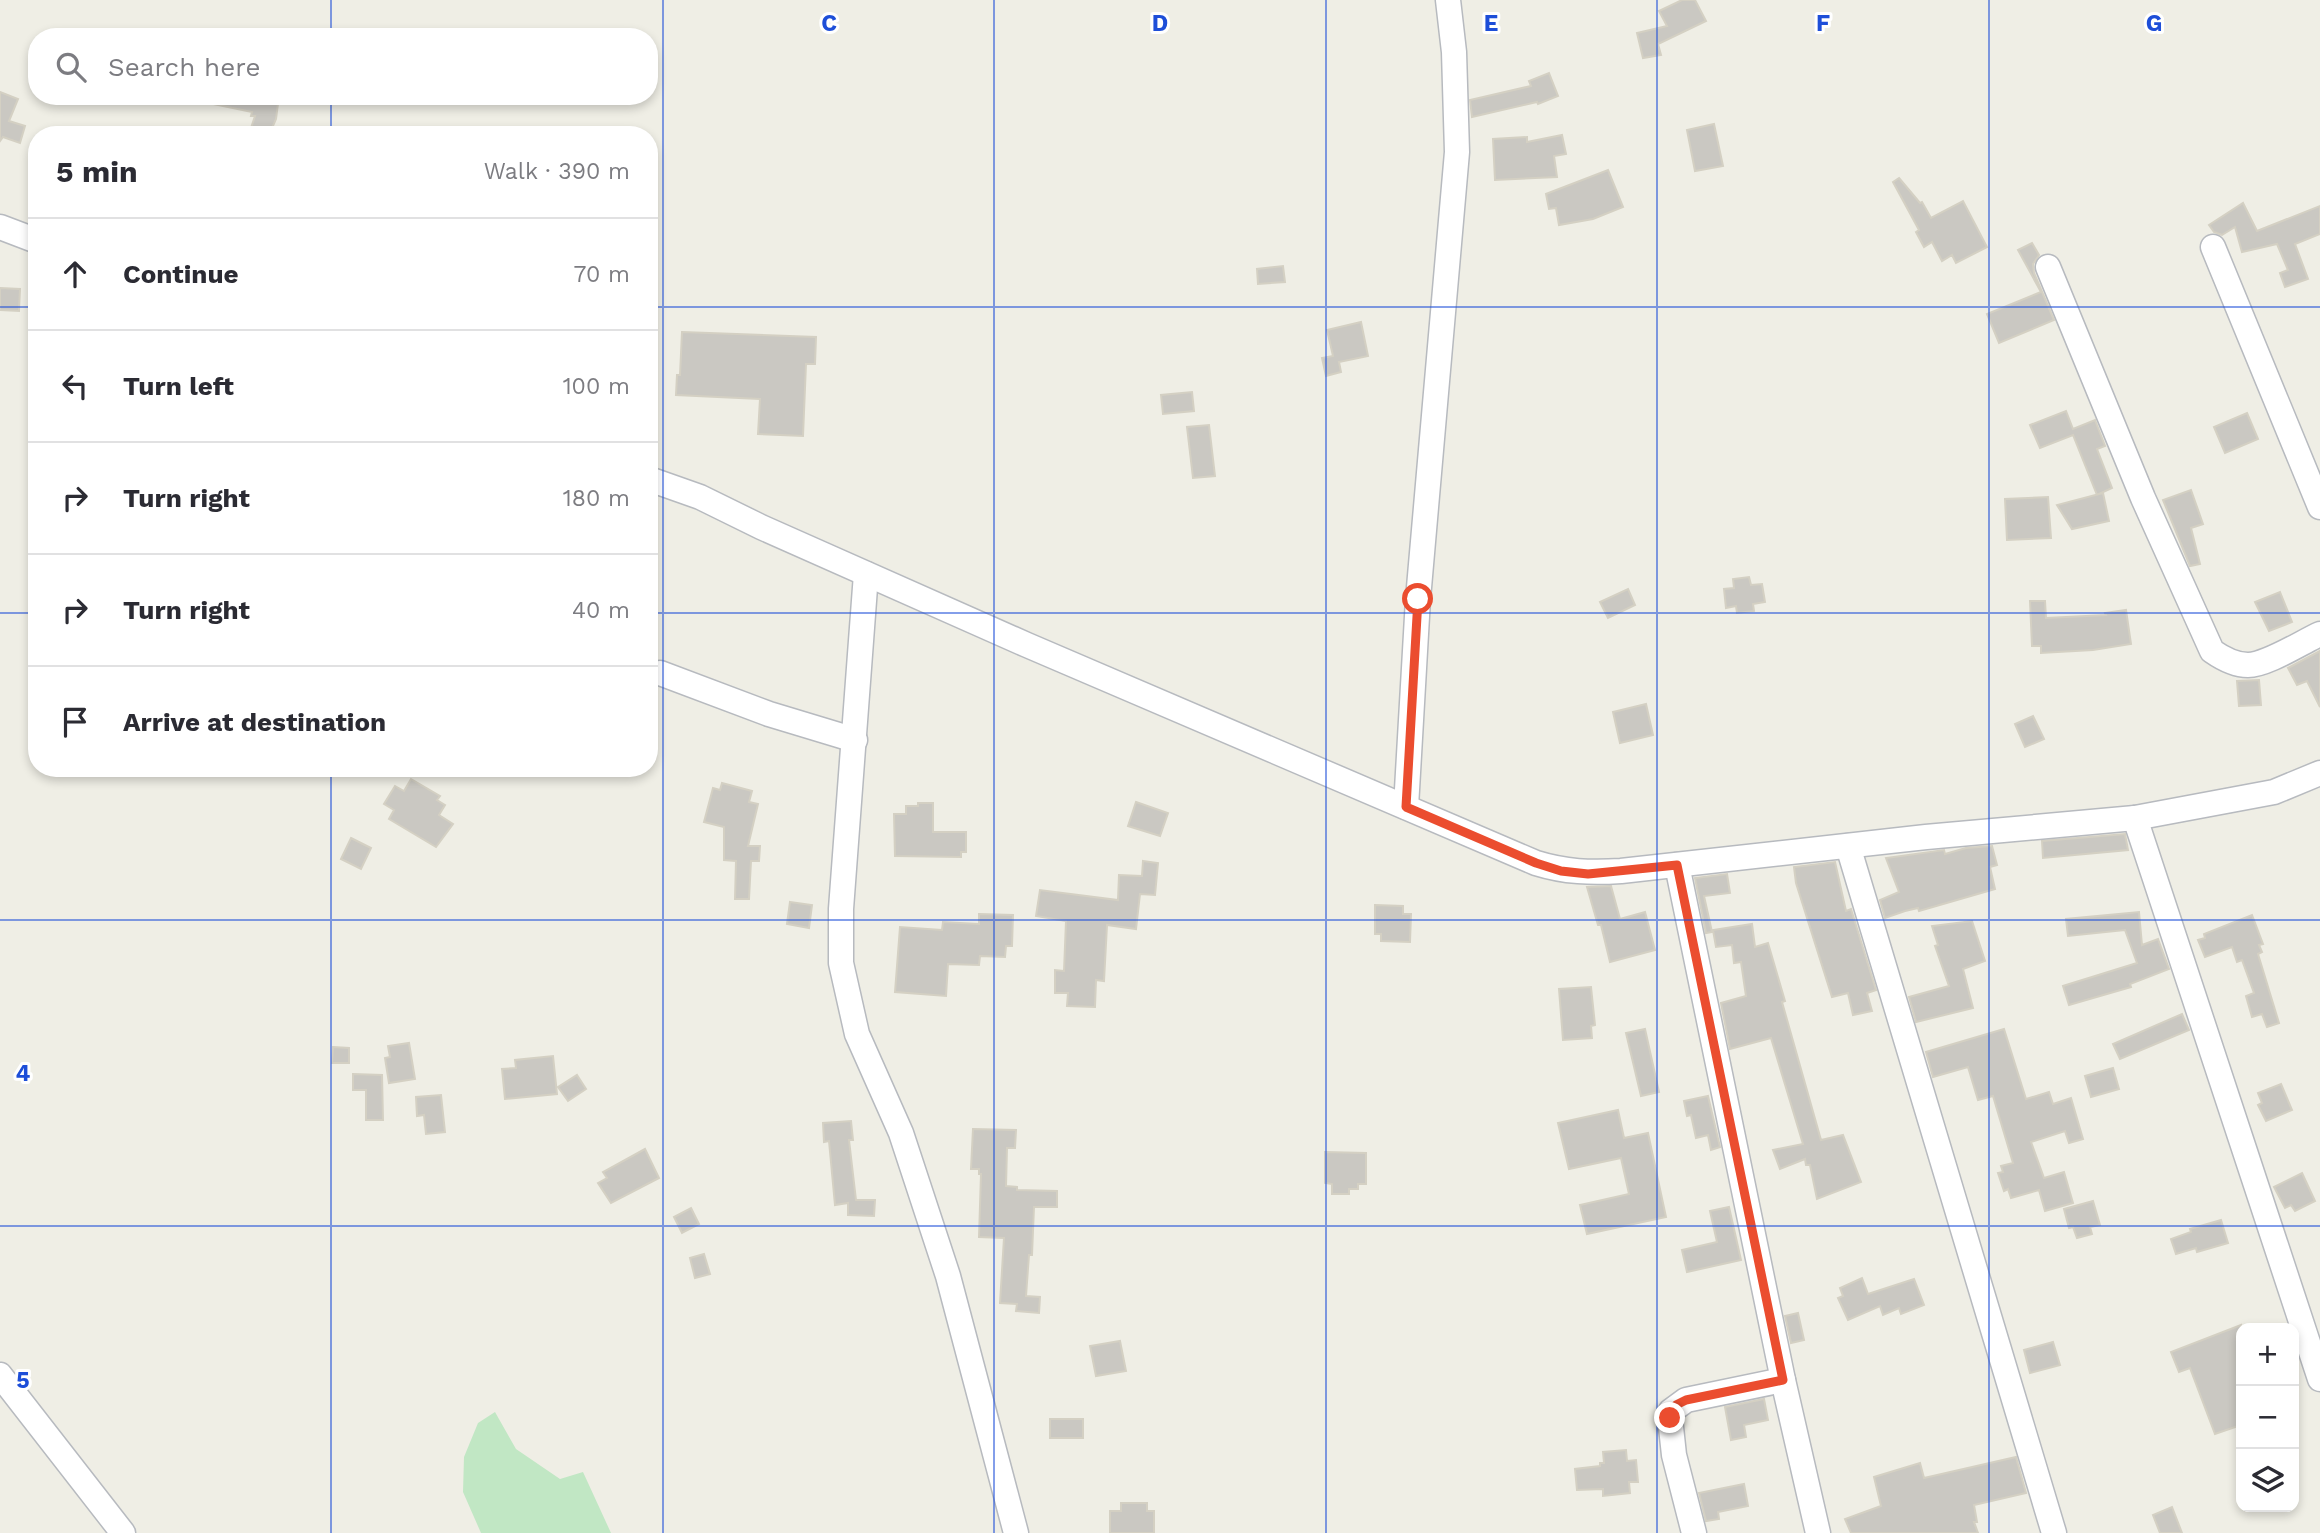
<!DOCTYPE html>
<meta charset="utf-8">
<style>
body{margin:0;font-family:"Work Sans",sans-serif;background:#f2f2f3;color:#2b2b33}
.controls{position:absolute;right:21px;bottom:21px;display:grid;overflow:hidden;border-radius:14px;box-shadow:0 4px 10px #0003}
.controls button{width:63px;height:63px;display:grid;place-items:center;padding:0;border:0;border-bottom:2px solid #e1e1e2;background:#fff;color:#2b2b33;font:35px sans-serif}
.stop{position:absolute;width:21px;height:21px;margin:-16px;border:5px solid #eb4d2f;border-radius:50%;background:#fff}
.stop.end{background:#eb4d2f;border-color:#fff;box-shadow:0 2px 7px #0008}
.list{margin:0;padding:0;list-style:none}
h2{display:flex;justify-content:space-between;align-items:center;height:91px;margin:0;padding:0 28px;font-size:30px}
h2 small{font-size:23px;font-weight:400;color:#7c7c81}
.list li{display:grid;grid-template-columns:46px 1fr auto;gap:21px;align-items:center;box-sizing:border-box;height:112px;padding:0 28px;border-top:2px solid #e1e1e2}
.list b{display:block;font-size:26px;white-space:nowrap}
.list em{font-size:23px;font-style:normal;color:#7c7c81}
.icon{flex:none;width:38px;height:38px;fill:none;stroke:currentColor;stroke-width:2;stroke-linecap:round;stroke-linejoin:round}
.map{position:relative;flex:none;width:2320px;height:1533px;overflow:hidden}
.search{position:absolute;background:#fff;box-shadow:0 4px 10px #0003;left:28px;top:28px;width:630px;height:77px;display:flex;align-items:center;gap:18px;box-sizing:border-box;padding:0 24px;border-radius:28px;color:#7c7c81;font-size:26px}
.panel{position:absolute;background:#fff;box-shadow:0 4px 10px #0003;left:28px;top:126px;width:630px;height:651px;border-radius:28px}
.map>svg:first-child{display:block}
.green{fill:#c1e7c4}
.building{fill:#cac8c2;stroke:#d4d0c3;stroke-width:2}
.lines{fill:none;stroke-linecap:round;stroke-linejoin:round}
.minor-casing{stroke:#b7babf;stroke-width:27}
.minor{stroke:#fff;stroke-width:24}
.route{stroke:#eb4d2f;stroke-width:9}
.grid{fill:none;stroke:#1d4ed8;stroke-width:2;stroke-opacity:0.55}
.grid-label{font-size:23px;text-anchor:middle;font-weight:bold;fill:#1d4ed8;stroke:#fff;stroke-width:6;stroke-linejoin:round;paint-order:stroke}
</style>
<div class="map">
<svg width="2320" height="1533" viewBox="0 0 2320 1533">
<rect width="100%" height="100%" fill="#efeee5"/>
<!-- green -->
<polygon class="green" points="495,1412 516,1449 560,1479 583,1472 611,1533 481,1533 463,1492 464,1457 478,1423"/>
<!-- building -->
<g class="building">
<polygon points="1682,0 1695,0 1706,21 1658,44 1661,55 1643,58 1637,33 1667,26 1659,11"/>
<polygon points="1549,73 1558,96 1538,104 1537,102 1472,117 1470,100 1531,86 1529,81"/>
<polygon points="0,92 18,99 9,121 25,126 20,143 3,137 0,141"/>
<polygon points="213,96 279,96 276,119 269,135 250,131 255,116 251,116 252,112 213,104"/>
<polygon points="1714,124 1723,166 1695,171 1687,130"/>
<polygon points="1562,135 1566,154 1554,156 1557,177 1495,180 1493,139 1527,137 1527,142"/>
<polygon points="1608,170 1623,207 1593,219 1559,225 1556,208 1549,209 1546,194"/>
<polygon points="1899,178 1920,203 1922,202 1931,218 1963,201 1987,247 1956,263 1952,255 1942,261 1932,242 1924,247 1916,232 1919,230 1893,182"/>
<polygon points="2243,203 2257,231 2320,206 2320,234 2295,244 2308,279 2285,287 2280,273 2288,270 2277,244 2242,252 2235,227 2222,235 2214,232 2209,225"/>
<polygon points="2032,243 2039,255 2033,264 2034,273 2054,320 1999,343 1987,314 2041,292 2018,250"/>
<polygon points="1283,266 1285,282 1258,284 1257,269"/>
<polygon points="0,288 20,289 19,311 0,310"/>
<polygon points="1361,322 1368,356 1339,362 1341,372 1326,376 1322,358 1333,356 1327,330"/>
<polygon points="682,332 816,337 815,364 806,364 803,436 758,434 760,399 676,395 677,375 680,375"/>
<polygon points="1192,392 1194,411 1163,414 1161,395"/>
<polygon points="2066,411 2073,429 2095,420 2105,446 2097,449 2112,488 2097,495 2073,435 2040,448 2030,425"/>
<polygon points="2247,413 2258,439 2225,453 2214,427"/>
<polygon points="1209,425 1215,476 1193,478 1187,427"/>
<polygon points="2191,490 2203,524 2191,528 2200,564 2190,566 2163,500"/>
<polygon points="2103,493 2109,521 2072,529 2057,505"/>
<polygon points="2048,497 2051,538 2007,540 2005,499"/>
<polygon points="1749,577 1751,585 1762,584 1765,602 1753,604 1754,611 1737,613 1736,606 1726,608 1724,589 1734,588 1733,579"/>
<polygon points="1628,589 1635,605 1608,618 1600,602"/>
<polygon points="2280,592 2292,622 2269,631 2255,602"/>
<polygon points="2030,601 2045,601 2046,618 2106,615 2105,613 2126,610 2131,644 2093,650 2041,653 2041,646 2032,646"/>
<polygon points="2320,651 2320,707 2307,681 2297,685 2288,668"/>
<polygon points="2259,680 2261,705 2239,706 2237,681"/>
<polygon points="1646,704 1653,735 1620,743 1613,712"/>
<polygon points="2033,716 2044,739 2025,747 2015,724"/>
<polygon points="411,779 440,796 437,800 445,805 439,815 453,824 436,847 389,819 394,810 384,804 395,786 404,791"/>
<polygon points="722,783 752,791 749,802 758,804 748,846 760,846 759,861 751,861 749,899 735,899 736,861 724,860 724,827 704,822 713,788 720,790"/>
<polygon points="1136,802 1168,813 1160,836 1128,826"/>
<polygon points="918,803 933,803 933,832 966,832 966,852 961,852 961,857 895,856 894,814 906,814 906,806 918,806"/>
<polygon points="2125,834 2128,850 2043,858 2042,841"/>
<polygon points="351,838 371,848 361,869 341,859"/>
<polygon points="1992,846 1997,865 1990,867 1995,889 1919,911 1918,908 1905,911 1885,918 1880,900 1899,892 1886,858 1944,850 1945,854 1966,848"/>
<polygon points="1143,861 1158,863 1155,895 1140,894 1136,929 1107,925 1104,981 1096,980 1095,1007 1067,1006 1068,993 1055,993 1055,970 1064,971 1066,921 1036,916 1040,890 1118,900 1119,875 1142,876"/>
<polygon points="1835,862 1846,911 1851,909 1876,990 1867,993 1872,1011 1853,1015 1848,993 1832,997 1796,883 1794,867"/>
<polygon points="1727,874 1730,893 1704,896 1712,932 1706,933 1695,878"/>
<polygon points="1611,886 1620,919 1645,912 1655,950 1610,962 1601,925 1598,925 1587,887"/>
<polygon points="790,902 812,905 809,928 787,924"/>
<polygon points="1375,905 1403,906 1403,914 1411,914 1410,942 1381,941 1381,934 1375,934"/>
<polygon points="2139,912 2142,945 2158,939 2169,969 2130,984 2131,987 2069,1005 2063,986 2137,963 2125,930 2068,936 2066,919"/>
<polygon points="979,914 1013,915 1012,946 1006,946 1005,957 980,956 979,965 948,964 946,996 895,992 900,927 942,930 943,922 979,924"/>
<polygon points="2252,915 2263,944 2259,945 2262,952 2258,954 2279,1023 2267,1027 2262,1014 2252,1017 2246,996 2254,993 2242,960 2237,962 2232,947 2205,957 2198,940 2205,938 2204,934"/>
<polygon points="1972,921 1985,961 1963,969 1973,1008 1916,1022 1909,997 1949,986 1935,946 1938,945 1932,926"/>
<polygon points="1752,924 1755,947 1768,943 1785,1001 1782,1002 1821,1140 1843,1135 1861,1182 1817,1199 1810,1165 1806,1165 1805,1159 1780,1169 1773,1150 1803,1144 1771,1038 1730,1049 1721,1003 1746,996 1741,962 1734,963 1732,945 1716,947 1713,930"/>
<polygon points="1591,987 1595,1025 1591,1026 1592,1038 1563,1040 1559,989"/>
<polygon points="2182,1014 2189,1030 2120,1059 2113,1044"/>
<polygon points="1645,1029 1659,1092 1641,1096 1626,1033"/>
<polygon points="2004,1029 2026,1099 2049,1092 2053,1104 2071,1098 2083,1139 2069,1143 2065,1131 2031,1142 2044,1178 2064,1172 2073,1203 2045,1211 2039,1190 2011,1198 2008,1189 2004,1191 1998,1173 2003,1172 2001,1166 2013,1163 1993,1096 1978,1100 1968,1067 1933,1077 1926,1052"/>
<polygon points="409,1043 415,1079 389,1083 385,1058 390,1057 388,1046"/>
<polygon points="333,1047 349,1048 349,1063 332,1063"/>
<polygon points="553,1056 557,1094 505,1099 502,1069 516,1068 515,1060"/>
<polygon points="2113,1068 2119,1089 2091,1097 2085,1076"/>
<polygon points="353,1074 382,1075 383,1120 366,1120 366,1090 353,1090"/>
<polygon points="577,1075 586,1089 568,1101 558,1087"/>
<polygon points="2281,1084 2292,1110 2266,1121 2258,1105 2262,1103 2258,1093"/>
<polygon points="441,1095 445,1132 426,1134 424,1115 417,1116 416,1097"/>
<polygon points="1708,1096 1720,1147 1711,1150 1708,1135 1696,1138 1691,1115 1687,1116 1684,1101"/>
<polygon points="1618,1110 1624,1138 1648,1133 1666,1217 1587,1234 1580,1205 1629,1194 1621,1158 1569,1169 1558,1123"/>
<polygon points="851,1121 853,1140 849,1140 856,1200 875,1200 874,1216 848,1215 848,1203 835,1205 829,1141 824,1142 823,1123"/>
<polygon points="973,1129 1016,1130 1015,1148 1007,1148 1006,1186 1017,1187 1017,1190 1057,1191 1057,1207 1034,1207 1032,1255 1029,1255 1026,1296 1040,1297 1039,1313 1016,1311 1017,1304 1000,1303 1004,1238 979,1237 981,1174 979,1174 979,1169 971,1169"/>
<polygon points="645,1149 659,1178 611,1203 598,1183 607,1178 603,1172"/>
<polygon points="1325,1152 1366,1153 1366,1184 1358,1184 1358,1189 1349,1189 1349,1194 1332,1194 1332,1184 1325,1183"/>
<polygon points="2302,1173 2315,1201 2295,1211 2291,1205 2285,1208 2274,1187"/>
<polygon points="2093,1201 2100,1225 2090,1227 2092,1234 2077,1238 2073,1227 2069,1228 2064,1209"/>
<polygon points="1729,1207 1741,1260 1687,1272 1682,1250 1717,1242 1710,1211"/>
<polygon points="691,1208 699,1224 682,1233 674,1217"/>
<polygon points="2221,1220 2228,1243 2197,1252 2196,1248 2176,1254 2171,1239 2191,1232 2190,1229"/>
<polygon points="704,1254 710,1274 695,1278 690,1258"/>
<polygon points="1862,1278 1868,1294 1914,1279 1924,1305 1901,1314 1899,1308 1883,1315 1880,1306 1848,1320 1838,1298 1843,1296 1840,1288"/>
<polygon points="1798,1313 1804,1340 1791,1343 1785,1316"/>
<polygon points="2241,1325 2241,1425 2215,1434 2190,1368 2179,1372 2171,1352"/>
<polygon points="1120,1341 1126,1371 1096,1376 1090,1346"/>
<polygon points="2053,1342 2060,1365 2030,1373 2024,1350"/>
<polygon points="1764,1399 1768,1420 1744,1425 1746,1437 1731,1440 1725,1407"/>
<rect x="1050" y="1419" width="33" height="19"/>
<polygon points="1626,1450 1627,1461 1636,1460 1638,1482 1629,1482 1630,1493 1603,1496 1603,1489 1577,1490 1575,1469 1600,1466 1600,1463 1604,1463 1603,1452"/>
<polygon points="2016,1457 2026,1493 1974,1505 1977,1522 1974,1522 1978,1533 1851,1533 1845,1519 1881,1506 1874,1477 1920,1463 1924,1478"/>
<polygon points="1744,1484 1748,1506 1718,1512 1719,1519 1706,1521 1699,1493"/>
<polygon points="1121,1503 1147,1503 1147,1511 1154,1511 1154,1533 1110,1533 1110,1511 1121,1511"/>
<polygon points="2172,1507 2182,1533 2160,1533 2153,1515"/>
</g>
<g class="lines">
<defs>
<g id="minor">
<polyline points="0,227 37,241"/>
<polyline points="2213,247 2320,507"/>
<path d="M2048,267L2143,498L2212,651C2222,658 2234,665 2248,665C2267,665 2302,642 2320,634"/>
<path d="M649,479L700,497L761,527L1027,645L1536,863C1565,872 1591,873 1621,871L1926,837L2135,818L2274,792L2320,773"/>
<polyline points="866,574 841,909 841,963 857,1034 901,1133 948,1276 1016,1533"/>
<polyline points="660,673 769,714 855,740"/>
<polyline points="1406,807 1418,599 1457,152 1454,52 1448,0"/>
<polyline points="2135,818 2320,1379"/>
<polyline points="1848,846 2054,1533"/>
<polyline points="1677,865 1783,1380 1818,1533"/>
<polyline points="0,1375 123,1533"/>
<polyline points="1694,1533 1674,1455 1670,1418 1671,1411 1686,1400 1783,1380"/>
</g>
</defs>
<!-- minor casing -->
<use href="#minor" class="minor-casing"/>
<!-- minor -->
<use href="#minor" class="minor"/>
</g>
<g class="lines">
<!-- route -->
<polyline class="route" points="1418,599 1406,807 1536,863 1561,871 1588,874 1677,865 1783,1380 1686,1400 1676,1405 1670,1418"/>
</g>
<!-- grid -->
<path class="grid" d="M331,0V37M663,0V1533M994,0V1533M1326,0V1533M1657,0V1533M1989,0V1533M331,96V135M0,307H37M649,307H2320M0,613H37M649,613H2320M331,768V1533M0,920H2320M0,1226H2320"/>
<g class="grid-label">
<text x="829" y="31">C</text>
<text x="1160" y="31">D</text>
<text x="1491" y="31">E</text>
<text x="1823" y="31">F</text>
<text x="2154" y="31">G</text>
<text x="23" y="1081">4</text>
<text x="23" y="1388">5</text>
</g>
</svg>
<div class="controls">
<button>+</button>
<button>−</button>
<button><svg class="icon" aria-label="layers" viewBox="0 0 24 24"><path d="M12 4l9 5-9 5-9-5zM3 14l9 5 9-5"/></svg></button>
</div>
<div class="stop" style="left:1418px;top:599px"></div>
<div class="stop end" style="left:1670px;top:1418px"></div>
<div class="search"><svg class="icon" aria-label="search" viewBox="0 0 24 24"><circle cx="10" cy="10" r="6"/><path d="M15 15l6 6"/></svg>Search here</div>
<section class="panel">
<h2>5 min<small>Walk · 390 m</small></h2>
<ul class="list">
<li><svg class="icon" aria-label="ahead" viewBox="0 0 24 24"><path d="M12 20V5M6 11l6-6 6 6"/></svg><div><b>Continue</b></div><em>70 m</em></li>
<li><svg class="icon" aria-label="left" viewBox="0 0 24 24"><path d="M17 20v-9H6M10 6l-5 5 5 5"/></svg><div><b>Turn left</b></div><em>100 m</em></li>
<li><svg class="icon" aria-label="right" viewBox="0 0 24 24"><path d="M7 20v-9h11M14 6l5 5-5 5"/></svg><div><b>Turn right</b></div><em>180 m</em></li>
<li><svg class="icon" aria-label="right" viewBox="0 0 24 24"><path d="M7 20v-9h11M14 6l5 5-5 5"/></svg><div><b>Turn right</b></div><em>40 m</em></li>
<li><svg class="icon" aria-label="arrive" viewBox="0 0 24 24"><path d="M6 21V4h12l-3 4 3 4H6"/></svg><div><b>Arrive at destination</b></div></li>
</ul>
</section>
</div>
